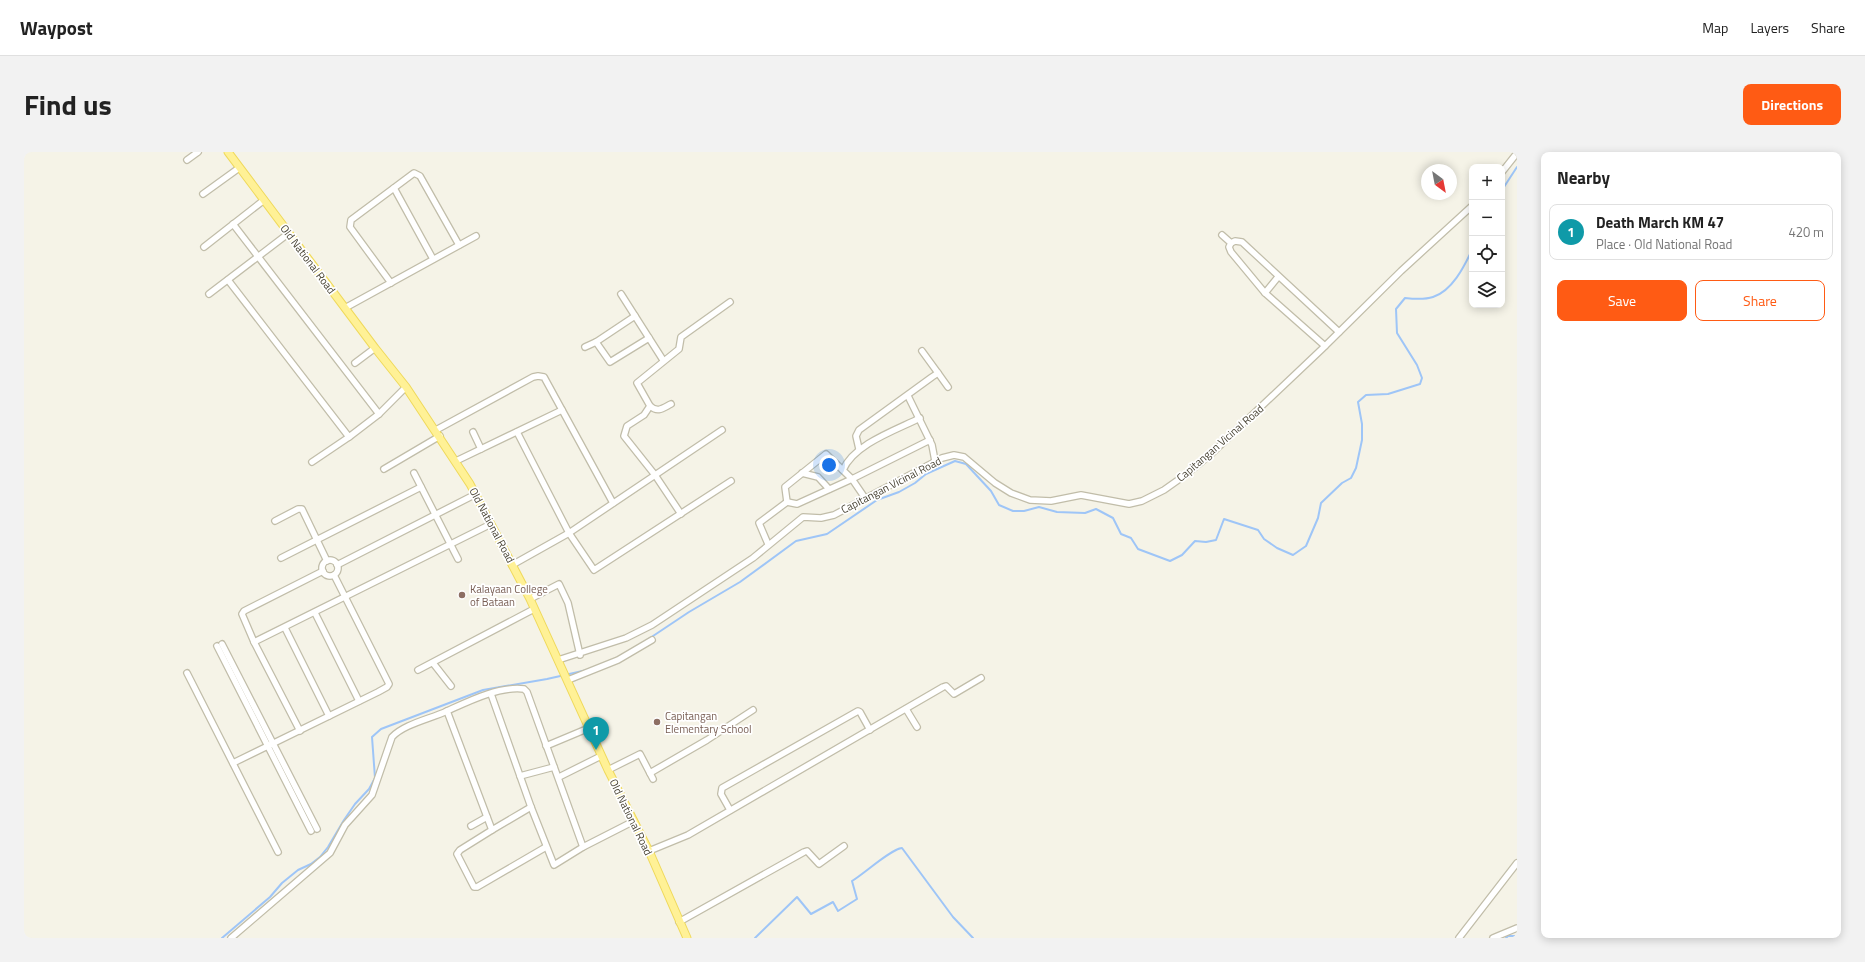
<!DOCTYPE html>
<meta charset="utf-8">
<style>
body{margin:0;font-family:"Titillium Web",sans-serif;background:#f2f2f2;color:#222}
.controls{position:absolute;right:12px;top:12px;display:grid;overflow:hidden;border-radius:8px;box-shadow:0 2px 10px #0003}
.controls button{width:36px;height:36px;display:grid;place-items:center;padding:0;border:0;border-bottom:1px solid #e0e0e0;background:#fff;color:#222;font:20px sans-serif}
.compass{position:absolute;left:1397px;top:12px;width:36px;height:36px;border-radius:50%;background:#fff;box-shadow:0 2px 10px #0003;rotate:148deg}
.you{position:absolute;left:805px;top:313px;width:14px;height:14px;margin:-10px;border:3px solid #fff;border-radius:50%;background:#1a73e8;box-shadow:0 0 0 6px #1a73e833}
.badge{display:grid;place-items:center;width:26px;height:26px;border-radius:50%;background:#ff5b14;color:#fff;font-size:13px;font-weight:700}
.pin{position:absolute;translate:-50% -33px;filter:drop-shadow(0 1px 2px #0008)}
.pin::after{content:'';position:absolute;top:21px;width:14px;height:12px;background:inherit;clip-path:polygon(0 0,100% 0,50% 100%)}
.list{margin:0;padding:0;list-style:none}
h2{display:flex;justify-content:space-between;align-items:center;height:52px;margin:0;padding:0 16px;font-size:17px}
h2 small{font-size:13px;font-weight:400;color:#767676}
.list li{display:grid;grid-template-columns:26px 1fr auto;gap:12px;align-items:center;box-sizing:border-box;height:56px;margin:0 8px 8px;padding:0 8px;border:1px solid #e0e0e0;border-radius:8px}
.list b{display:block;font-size:15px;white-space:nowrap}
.list p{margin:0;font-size:13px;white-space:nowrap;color:#767676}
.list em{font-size:13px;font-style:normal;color:#767676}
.actions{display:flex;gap:8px;padding:12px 16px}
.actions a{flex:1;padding:9px 0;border:1px solid #ff5b14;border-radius:8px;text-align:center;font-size:14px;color:#ff5b14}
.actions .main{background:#ff5b14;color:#fff}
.icon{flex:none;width:22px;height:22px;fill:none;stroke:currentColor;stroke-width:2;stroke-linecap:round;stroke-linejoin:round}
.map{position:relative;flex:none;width:1493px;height:786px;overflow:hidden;border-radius:8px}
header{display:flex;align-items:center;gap:24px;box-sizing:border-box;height:56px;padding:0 20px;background:#fff;border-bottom:1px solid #e0e0e0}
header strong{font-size:19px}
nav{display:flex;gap:22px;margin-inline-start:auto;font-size:14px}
.intro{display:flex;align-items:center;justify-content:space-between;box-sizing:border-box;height:96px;padding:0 24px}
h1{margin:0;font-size:28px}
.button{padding:10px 18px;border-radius:8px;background:#ff5b14;color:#fff;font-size:14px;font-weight:700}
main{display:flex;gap:24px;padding:0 24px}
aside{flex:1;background:#fff;border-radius:8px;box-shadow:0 2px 10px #0003}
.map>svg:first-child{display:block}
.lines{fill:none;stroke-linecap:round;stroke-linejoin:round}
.stream{stroke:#9ec5f7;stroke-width:2}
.minor-casing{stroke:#c1bda9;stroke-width:8}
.major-casing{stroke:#efd95b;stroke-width:9}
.minor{stroke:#fff;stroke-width:5.5}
.major{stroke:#fff196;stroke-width:7}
.education-dot{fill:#8d6e63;stroke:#fff;stroke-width:1.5}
.labels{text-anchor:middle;stroke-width:3.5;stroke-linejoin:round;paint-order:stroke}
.street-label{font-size:11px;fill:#494435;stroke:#fff}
.education-label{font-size:11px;fill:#785e54;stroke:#fff;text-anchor:start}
</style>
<header>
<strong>Waypost</strong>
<nav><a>Map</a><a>Layers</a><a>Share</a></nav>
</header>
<div class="intro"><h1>Find us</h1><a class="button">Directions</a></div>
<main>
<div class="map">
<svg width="1493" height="786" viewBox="0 0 1493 786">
<rect width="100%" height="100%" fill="#f5f3e7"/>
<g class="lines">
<!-- stream -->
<g class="stream">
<polyline points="1478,38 1493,15"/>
<path d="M620,490L665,460L716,430L772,389L803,382L853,348L875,340L891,331L902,322L931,309L942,312L967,339L975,353L989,359H1000L1015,355L1033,360L1061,361L1072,357L1089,366L1097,382L1107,386L1114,397L1146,409L1158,403L1171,389L1182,390L1192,388L1200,367L1234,378L1240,387L1253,396L1269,403L1282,394L1294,366L1297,351L1318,331L1327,326L1332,316L1338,288V272L1334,250L1342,243L1364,242L1396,232L1398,226L1393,213L1373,181L1372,157L1381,146C1390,147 1400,148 1409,145C1428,139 1440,115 1448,98"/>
<polyline points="198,786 246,745 258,731 274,718 287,712 296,705 304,695 320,668 331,652 345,637 351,626 348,585 357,577 459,538 523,527 563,518"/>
<path d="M731,786L773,745L787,762L809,750L814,759L833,747L828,729C841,721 867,697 878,696L929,765L949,786"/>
<polyline points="1482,786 1484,784 1493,784"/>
</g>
<defs>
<g id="minor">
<polyline points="163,8 174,0"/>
<polyline points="1478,20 1493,1"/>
<polyline points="370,36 409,107"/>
<polyline points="179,42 215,16"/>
<polyline points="209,72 355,262"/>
<polyline points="1198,83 1207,91 1205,95 1207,100 1241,141 1301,194"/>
<polyline points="1207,91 1211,89 1218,90 1315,180"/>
<polyline points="180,95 240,48"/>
<polyline points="204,128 325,285 355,262 382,235"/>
<polyline points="367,131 326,75 327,68 390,21 396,24 435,93"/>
<polyline points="1241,141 1254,125"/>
<polyline points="185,142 265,81"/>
<polyline points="597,142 639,208"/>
<polyline points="321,156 452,84"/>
<polyline points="572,190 586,210 625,186"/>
<polyline points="561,195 572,190 611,164"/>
<polyline points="898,199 914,221"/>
<polyline points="331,211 351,196"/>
<polyline points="884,244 908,293 911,309"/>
<path d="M626,254C634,261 639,256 647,252"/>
<polyline points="412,278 509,225 514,224 520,225 589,351"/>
<polyline points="449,280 457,297"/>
<polyline points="493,280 545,381 570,418 707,329"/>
<polyline points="835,297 832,284 835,278 908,225 914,221 924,235"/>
<polyline points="432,309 538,258"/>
<polyline points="288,310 325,285"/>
<polyline points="360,317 416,284"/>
<path d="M819,318C830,292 872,278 896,266"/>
<polyline points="390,321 434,407"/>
<polyline points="778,321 794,325 805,337"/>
<polyline points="763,350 761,335 802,302 828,327 841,346"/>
<polyline points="657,362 631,323 600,284 603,274 620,263 626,254 613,231 655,197 657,185 706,150"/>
<polyline points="251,369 274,357 278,357 303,409"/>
<polyline points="744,392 735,371 763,350 773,352 828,327 906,288"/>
<polyline points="257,406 397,335"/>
<circle cx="306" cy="416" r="8"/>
<polyline points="313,413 452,342"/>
<polyline points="488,413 545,381 698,278"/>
<polyline points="506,447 535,432 544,451 556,503"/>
<polyline points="291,461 335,549"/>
<polyline points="261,476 305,564"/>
<polyline points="230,490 467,372"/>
<polyline points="198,492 293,677"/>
<polyline points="193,494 287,679"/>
<polyline points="534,508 602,486 628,473 729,406 779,365 797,366 810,363 918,306 930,303 940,305 971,331 987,341 1006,348 1027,349 1057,343 1105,352 1118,349 1140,338 1164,321 1187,302 1298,197 1377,119 1448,54"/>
<polyline points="409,511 427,534"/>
<polyline points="394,518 510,457"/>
<polyline points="163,521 254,700"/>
<polyline points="544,528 594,508 628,488"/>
<polyline points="467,542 507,655 530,713 559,695 610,669"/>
<polyline points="882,557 893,575"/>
<polyline points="276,579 230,490 218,462 220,459 299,419"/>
<polyline points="522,594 565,576"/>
<polyline points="209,611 354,540 363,535 365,532 310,423"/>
<polyline points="584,618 616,602 629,627"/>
<polyline points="626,621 683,588 729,558"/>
<polyline points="496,624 530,615"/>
<polyline points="535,625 577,604"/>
<path d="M507,655L468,678L423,559C445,549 475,534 500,537L503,540L559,695"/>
<polyline points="706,658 697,642 698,636 834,559 836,560 846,578"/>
<polyline points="447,674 463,665"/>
<polyline points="468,678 436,698 433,702 450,735 453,735 522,695"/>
<polyline points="625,699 664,683 919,535 922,534 930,542 957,526"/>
<polyline points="655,770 780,700 783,699 795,712 820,694"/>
<path d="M207,786L306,701L321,673L348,643L368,585C380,572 406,567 423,559"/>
<polyline points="1435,786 1493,711"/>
<polyline points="1469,786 1493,776"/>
</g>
<polyline id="major" points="204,0 351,196 382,235 446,332 506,447 584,618 625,699 663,786"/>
</defs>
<!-- minor casing -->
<use href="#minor" class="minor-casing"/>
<!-- major casing -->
<use href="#major" class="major-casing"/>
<!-- minor -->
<use href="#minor" class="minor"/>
<!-- major -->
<use href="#major" class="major"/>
</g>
<!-- markers -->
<g class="education-dot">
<circle cx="438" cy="443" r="4"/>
<circle cx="633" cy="570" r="4"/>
</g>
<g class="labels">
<!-- street labels -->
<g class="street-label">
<text transform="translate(284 107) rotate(53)" y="4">Old National Road</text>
<text transform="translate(1196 291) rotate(-41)" y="4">Capitangan Vicinal Road</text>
<text transform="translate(867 333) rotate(-27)" y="4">Capitangan Vicinal Road</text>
<text transform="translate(468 373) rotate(62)" y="4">Old National Road</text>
<text transform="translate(607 665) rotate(64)" y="4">Old National Road</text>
</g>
<!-- education labels -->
<g class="education-label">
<text x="446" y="441">Kalayaan College<tspan x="446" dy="13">of Bataan</tspan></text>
<text x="641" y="568">Capitangan<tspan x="641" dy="13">Elementary School</tspan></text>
</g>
</g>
</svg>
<div class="controls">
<button>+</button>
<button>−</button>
<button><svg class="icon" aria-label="locate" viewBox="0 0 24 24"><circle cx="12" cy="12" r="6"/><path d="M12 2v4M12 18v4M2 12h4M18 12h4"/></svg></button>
<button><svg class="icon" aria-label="layers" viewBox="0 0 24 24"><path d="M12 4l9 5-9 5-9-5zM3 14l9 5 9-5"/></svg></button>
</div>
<svg class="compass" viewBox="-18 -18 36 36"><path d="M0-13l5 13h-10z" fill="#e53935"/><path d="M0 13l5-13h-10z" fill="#767676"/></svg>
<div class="you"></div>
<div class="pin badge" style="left:572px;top:598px;background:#0f9aa8">1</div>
</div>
<aside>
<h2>Nearby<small></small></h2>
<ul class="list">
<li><span class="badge" style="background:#0f9aa8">1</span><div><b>Death March KM 47</b><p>Place · Old National Road</p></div><em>420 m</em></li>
</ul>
<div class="actions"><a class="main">Save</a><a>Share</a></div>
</aside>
</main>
